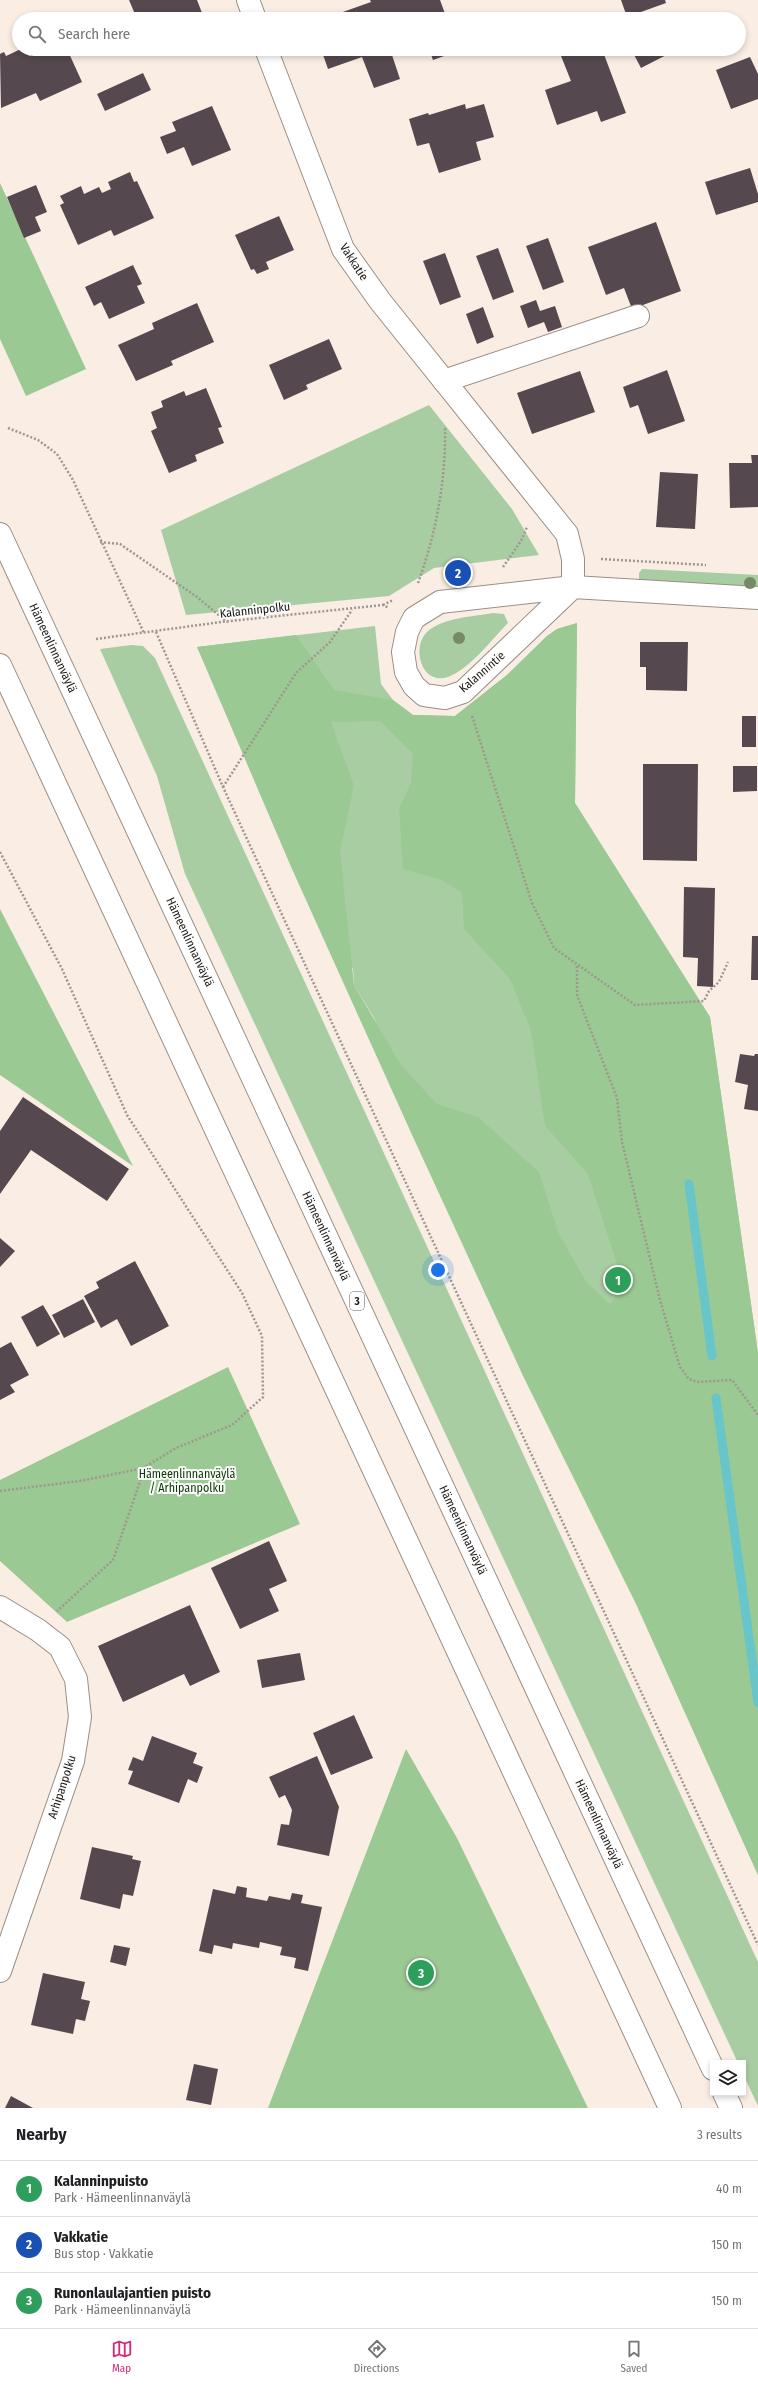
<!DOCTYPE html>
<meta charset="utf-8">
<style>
body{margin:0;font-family:"Fira Sans Condensed",sans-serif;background:#f2f2f2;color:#202124}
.controls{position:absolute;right:12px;bottom:12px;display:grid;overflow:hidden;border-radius:0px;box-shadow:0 2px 6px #0003}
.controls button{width:36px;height:36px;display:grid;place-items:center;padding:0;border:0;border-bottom:1px solid #e0e0e0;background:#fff;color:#202124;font:20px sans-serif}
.you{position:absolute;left:438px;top:1270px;width:14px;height:14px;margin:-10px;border:3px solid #fff;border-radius:50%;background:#1a73e8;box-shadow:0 0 0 6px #1a73e833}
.badge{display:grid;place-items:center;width:26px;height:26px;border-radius:50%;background:#db2777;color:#fff;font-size:13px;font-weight:700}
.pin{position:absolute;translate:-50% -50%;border:2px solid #fff;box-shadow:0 1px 4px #0006}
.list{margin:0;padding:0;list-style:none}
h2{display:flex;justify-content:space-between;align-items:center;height:52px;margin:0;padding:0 16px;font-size:17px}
h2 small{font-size:13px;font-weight:400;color:#757577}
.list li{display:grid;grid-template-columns:26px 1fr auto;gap:12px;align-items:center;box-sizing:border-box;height:56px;padding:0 16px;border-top:1px solid #e0e0e0}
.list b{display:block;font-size:15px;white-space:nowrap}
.list p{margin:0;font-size:13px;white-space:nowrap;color:#757577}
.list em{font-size:13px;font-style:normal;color:#757577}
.icon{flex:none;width:22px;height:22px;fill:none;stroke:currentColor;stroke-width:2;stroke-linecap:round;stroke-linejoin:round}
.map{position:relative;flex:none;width:758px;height:2108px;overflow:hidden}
.search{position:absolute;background:#fff;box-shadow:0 2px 6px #0003;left:12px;right:12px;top:12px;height:44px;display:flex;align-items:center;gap:10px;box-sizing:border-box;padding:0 14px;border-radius:22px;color:#757577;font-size:15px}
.sheet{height:220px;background:#fff}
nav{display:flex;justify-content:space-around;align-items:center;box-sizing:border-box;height:56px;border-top:1px solid #e0e0e0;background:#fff;font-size:11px;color:#757577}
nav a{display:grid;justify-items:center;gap:2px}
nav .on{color:#db2777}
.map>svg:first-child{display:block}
.green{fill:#a9cda2}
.forest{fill:#9bc993;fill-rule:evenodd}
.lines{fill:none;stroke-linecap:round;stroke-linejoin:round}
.stream{stroke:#68c5c9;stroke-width:9}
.building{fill:#55494f}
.minor-casing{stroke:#998f86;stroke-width:24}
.highway-casing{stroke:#998f86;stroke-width:24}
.path{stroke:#9f968f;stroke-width:2.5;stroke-dasharray:2 2;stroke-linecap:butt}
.minor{stroke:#fff;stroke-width:22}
.highway{stroke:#fff;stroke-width:22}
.tree{fill:#768a68}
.labels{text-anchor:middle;stroke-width:4;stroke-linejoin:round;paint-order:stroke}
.shield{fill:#fdfdfd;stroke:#605d5b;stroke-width:1}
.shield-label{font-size:11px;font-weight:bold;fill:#1d1815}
.street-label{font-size:12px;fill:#1d1815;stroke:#fdfdfd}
.park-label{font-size:12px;fill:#0a3802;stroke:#fdfdfd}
</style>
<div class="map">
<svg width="758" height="2108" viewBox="0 0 758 2108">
<rect width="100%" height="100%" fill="#faeee4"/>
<!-- green -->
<g class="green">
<polygon points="429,405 512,509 539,555 434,568 389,596 186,615 161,530"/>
<polygon points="642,569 758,575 758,589 639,580 639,573"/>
<path d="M493,613L504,614L508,623C493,638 466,674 444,678C420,682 412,646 427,632C444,617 472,617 493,613Z"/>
<polygon points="577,623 575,803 710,1017 758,1353 758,1875 374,1018 354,985 353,969 197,647 375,626 381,684 393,700 413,715 455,716 507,675 547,636 557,629"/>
<polygon points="131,645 143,646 155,658 758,1962 758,2106 743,2074 743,2063 738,2063 185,874 157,776 100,649"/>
</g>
<!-- forest -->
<g class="forest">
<polygon points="0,183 86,369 26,396 0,339"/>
<path d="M577,623L575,803L710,1017L758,1353V1875L636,1604L524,1378L413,1137L292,869L197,647L296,635L334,690L393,700L413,715L455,716L507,675L547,636L557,629ZM380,721L413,754L411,783L399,808L403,869L440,879L462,893L464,929L510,979L531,1031L545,1126L588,1174L624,1286L610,1304L586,1282L558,1232L539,1172L478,1117L437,1104L401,1065L354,985L340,851L354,786L331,722Z"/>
<polygon points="0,909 133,1166 0,1075"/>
<polygon points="228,1367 300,1524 67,1622 0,1561 0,1480"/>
<polygon points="406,1749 457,1838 588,2108 268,2108"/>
</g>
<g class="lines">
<!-- stream -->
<g class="stream">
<polyline points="689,1184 712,1356"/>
<polyline points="716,1398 758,1703"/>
</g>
</g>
<!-- building -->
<g class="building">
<polygon points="129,0 197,0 204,18 137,19"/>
<polygon points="370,0 440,0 447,19 323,19 371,2"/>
<polygon points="621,0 665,0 666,3 627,17"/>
<polygon points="21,49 26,49 29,56 42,49 67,49 82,82 40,101 36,93 1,108 0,54 4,52 6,56"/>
<polygon points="321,49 390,49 400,79 374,88 362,57 328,69"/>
<polygon points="429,49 458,49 458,51 433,60"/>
<polygon points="581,49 602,49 626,113 601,122 597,111 557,125 545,90 571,81 561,56"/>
<polygon points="631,49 678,49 641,68"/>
<polygon points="750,57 758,74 758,99 731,109 716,70"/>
<polygon points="143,73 151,90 105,111 97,94"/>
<polygon points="465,104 466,109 484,104 494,137 476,142 481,160 439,173 429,143 417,146 409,119 428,113 429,115"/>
<polygon points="212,106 231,150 192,166 184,147 167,154 160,137 176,131 172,122"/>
<polygon points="750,168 758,194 758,202 716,215 705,182"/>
<polygon points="130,172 134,182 137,181 154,218 114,236 111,230 78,245 60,205 64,203 60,196 81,186 84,194 99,187 102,193 111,189 108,182"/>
<polygon points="36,185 47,212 35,217 41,231 24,238 7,197"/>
<polygon points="279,216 294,250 266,262 269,269 257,274 254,269 251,270 235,235"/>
<polygon points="656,222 681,291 632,309 624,288 606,295 588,247"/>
<polygon points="548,238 564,282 543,290 526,246"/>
<polygon points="498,248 514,292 493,300 476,256"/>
<polygon points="445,253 461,297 440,305 423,261"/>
<polygon points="133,265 142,284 137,286 145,303 109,319 101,302 94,306 85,287"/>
<polygon points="536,300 540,311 555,306 562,327 548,332 544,322 528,328 520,306"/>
<polygon points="197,303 214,342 171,361 173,365 136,381 118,345 154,329 152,323"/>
<polygon points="483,307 494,337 477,344 466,314"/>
<polygon points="329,339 342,369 306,385 308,389 284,400 269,365"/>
<polygon points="667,370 685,421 648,434 638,405 630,408 623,387"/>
<polygon points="580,371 595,412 532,434 517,393"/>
<polygon points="206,388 222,427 218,428 224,443 195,455 197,461 169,473 151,431 157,428 151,412 163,407 161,401 184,391 186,396"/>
<polygon points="751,455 758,455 758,507 730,508 729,463 752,463"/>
<polygon points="660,472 698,474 695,529 656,527"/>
<polygon points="640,642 688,642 687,691 646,690 646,667 640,667"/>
<rect x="742" y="716" width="14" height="31"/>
<polygon points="643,764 698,764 697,861 643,860"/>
<polygon points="733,766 757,766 757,791 733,792"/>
<polygon points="684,887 715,888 713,987 697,986 698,958 683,957"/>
<polygon points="752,936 758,936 758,980 751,980"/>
<polygon points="740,1054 754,1056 755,1054 758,1054 758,1111 744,1109 748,1085 735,1082"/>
<polygon points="23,1097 129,1169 107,1201 31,1150 0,1194 0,1131"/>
<polygon points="0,1238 15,1251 0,1267"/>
<polygon points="135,1261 169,1326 131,1346 117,1319 101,1328 84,1296 99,1288 96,1282"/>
<polygon points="83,1299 95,1322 64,1338 52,1315"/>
<polygon points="43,1305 60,1334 37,1347 21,1317"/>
<polygon points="11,1342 29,1375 10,1385 15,1392 0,1400 0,1348"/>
<polygon points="269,1541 287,1581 269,1589 279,1611 240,1629 211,1568"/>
<polygon points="190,1605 220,1672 190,1686 184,1674 123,1702 98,1646"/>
<polygon points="300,1653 305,1680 262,1688 257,1660"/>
<polygon points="354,1715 373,1758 331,1775 313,1733"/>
<polygon points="152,1736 197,1753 193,1763 203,1767 197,1783 188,1779 179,1803 128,1784 133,1771 128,1770 133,1757 143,1761"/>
<polygon points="317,1756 339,1807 329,1856 277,1845 281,1824 289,1825 292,1810 285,1795 279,1798 269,1777"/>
<polygon points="92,1847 133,1856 132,1859 141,1861 133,1896 123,1894 120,1909 80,1899"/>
<polygon points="237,1886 247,1888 246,1897 267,1901 269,1896 290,1900 292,1893 303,1895 301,1903 322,1907 308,1971 294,1968 296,1958 280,1955 282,1947 260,1942 259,1948 233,1943 232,1949 214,1945 212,1954 199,1951 213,1889 235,1894"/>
<polygon points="114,1945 130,1948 126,1966 110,1962"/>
<polygon points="43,1973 85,1982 81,1999 90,2001 85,2021 76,2019 73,2034 31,2025"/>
<polygon points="194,2064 218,2069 211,2105 186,2100"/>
<polygon points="11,2096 33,2108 5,2108"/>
</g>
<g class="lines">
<defs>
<g id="minor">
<polyline points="248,0 255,19"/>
<polyline points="266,49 343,249 380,301 567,534 573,559 573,587"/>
<polyline points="444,381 638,316"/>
<polyline points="573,587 463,692 445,698 424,695 414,686 406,672 403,652 407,632 414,618 440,602 573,587 758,598"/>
<polyline points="0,1607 38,1630 60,1647 76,1679 80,1717 73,1761 0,1971"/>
</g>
<g id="highway">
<polyline points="0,534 713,2069"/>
<polyline points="0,665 670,2108"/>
<polyline points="724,2093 731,2108"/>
</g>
</defs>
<!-- minor casing -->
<use href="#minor" class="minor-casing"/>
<!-- highway casing -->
<use href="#highway" class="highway-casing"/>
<!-- path -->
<g class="path">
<polyline points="8,428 38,440 57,454 73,480 144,633"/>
<polyline points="100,542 120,544 197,597 227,622"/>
<polyline points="601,559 706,565"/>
<polyline points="503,567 521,541 527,527"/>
<path d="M418,583C436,534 446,480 445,427"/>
<polyline points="383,605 393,600"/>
<polyline points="156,632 223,787 758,1945"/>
<polyline points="96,639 221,622 383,605 389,608"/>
<polyline points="472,716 532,903 554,948 635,1005 704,1001 709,991 719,982 728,962"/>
<polyline points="223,787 296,673 330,642 352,610"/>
<polyline points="0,852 62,969 127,1115 242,1293 262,1336 263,1397 232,1425 176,1448 145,1467 113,1560 57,1611"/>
<polyline points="577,966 577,995 617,1098 622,1142 660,1300 680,1367 689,1379 697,1382 732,1380 758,1415"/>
<polyline points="0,1491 80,1481 144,1468"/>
</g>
<!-- minor -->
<use href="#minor" class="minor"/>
<!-- highway -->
<use href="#highway" class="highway"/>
</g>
<!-- trees -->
<g class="tree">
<circle cx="750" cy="583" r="6"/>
<circle cx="459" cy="638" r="6"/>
</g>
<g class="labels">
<!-- shield labels -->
<rect class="shield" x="350" y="1292" width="14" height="18" rx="3"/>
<g class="shield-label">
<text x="357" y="1305">3</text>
</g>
<!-- street labels -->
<g class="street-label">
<text transform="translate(354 262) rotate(57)" y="4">Vakkatie</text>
<text transform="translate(255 610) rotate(-6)" y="4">Kalanninpolku</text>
<text transform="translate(53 648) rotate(65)" y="4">Hämeenlinnanväylä</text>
<text transform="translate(482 672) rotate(-41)" y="4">Kalannintie</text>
<text transform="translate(190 942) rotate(65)" y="4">Hämeenlinnanväylä</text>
<text transform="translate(326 1236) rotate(65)" y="4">Hämeenlinnanväylä</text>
<text transform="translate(463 1530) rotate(65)" y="4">Hämeenlinnanväylä</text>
<text transform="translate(62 1787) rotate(-72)" y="4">Arhipanpolku</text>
<text transform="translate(599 1824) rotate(65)" y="4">Hämeenlinnanväylä</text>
</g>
<!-- park labels -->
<g class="park-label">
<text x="187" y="1478">Hämeenlinnanväylä<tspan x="187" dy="14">/ Arhipanpolku</tspan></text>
</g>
</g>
</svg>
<div class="controls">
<button><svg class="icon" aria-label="layers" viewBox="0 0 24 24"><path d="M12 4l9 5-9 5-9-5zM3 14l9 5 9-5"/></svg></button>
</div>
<div class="you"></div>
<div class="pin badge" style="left:618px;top:1280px;background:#2e9e5b">1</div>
<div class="pin badge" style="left:458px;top:573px;background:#1a4fb4">2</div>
<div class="pin badge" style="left:421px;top:1973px;background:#2e9e5b">3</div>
<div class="search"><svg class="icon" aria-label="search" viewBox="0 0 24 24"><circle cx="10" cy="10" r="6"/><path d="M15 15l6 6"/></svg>Search here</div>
</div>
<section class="sheet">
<h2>Nearby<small>3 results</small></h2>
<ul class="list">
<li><span class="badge" style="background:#2e9e5b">1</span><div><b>Kalanninpuisto</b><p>Park · Hämeenlinnanväylä</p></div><em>40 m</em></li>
<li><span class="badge" style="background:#1a4fb4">2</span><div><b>Vakkatie</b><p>Bus stop · Vakkatie</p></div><em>150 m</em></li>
<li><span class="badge" style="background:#2e9e5b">3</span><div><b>Runonlaulajantien puisto</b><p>Park · Hämeenlinnanväylä</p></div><em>150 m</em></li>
</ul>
</section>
<nav>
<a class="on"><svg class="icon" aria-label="map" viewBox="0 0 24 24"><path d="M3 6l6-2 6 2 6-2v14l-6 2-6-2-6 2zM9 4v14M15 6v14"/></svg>Map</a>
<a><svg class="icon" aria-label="directions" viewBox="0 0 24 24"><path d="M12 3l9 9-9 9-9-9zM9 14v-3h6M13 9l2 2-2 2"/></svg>Directions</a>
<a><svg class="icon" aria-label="saved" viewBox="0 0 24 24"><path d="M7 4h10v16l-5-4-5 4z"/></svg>Saved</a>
</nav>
